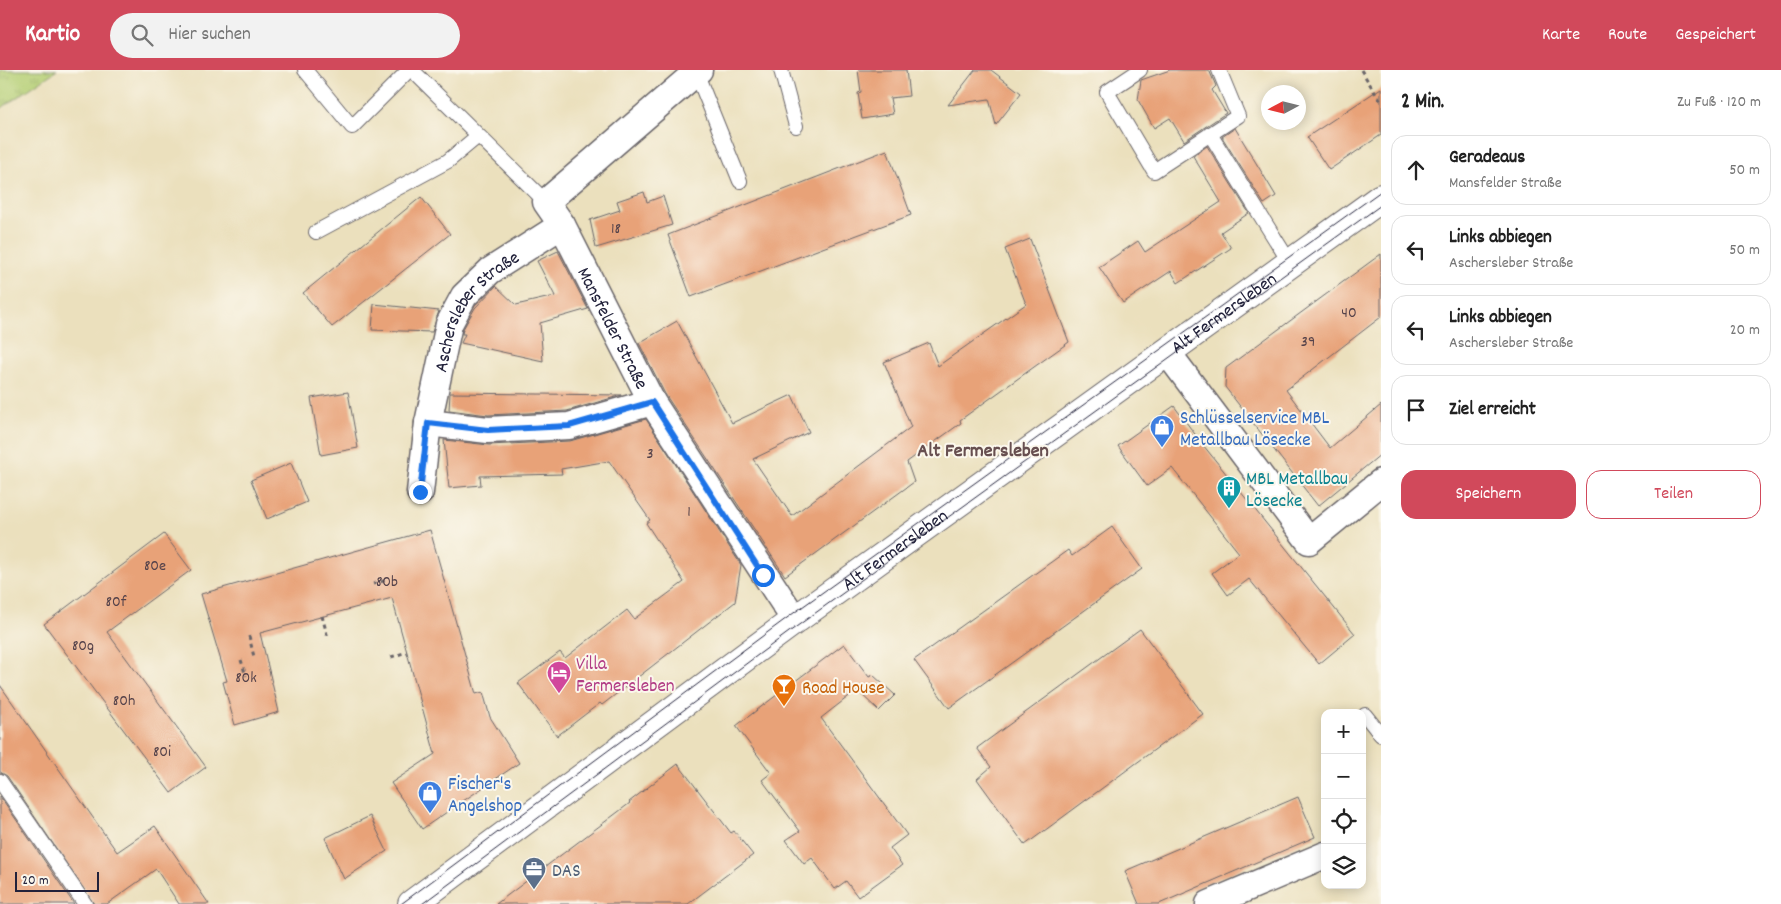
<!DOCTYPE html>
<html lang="de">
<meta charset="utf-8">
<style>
body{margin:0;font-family:Dekko,sans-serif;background:#f2f2f2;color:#222}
.controls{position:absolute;right:15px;bottom:15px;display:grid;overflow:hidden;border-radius:10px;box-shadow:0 2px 12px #0003}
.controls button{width:45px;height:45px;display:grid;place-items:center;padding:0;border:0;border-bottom:1px solid #e0e0e0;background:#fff;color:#222;font:25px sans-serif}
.compass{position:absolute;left:1261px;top:15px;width:45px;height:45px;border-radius:50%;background:#fff;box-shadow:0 2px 12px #0003;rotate:263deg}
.scale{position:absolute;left:15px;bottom:12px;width:84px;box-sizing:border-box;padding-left:5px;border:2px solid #22223b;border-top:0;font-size:14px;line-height:18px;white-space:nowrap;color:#22223b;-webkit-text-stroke:4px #fbf7ec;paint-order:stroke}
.stop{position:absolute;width:15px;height:15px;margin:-11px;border:4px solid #1a73e8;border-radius:50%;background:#fff}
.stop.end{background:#1a73e8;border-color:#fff;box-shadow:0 1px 5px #0008}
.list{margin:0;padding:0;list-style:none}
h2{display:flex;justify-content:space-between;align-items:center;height:65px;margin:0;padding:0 20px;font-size:21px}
h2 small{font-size:16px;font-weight:400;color:#767676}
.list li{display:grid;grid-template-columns:32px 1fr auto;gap:15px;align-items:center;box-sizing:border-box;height:70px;margin:0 10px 10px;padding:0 10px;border:1px solid #e0e0e0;border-radius:15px}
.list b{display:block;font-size:19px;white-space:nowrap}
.list p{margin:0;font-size:16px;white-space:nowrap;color:#767676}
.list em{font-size:16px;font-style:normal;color:#767676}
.actions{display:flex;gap:10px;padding:15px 20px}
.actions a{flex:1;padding:11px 0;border:1px solid #d1495b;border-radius:15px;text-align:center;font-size:18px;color:#d1495b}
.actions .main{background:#d1495b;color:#fff}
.icon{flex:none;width:28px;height:28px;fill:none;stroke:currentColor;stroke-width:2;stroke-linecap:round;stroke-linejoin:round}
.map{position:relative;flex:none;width:1381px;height:834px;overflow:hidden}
header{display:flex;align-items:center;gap:30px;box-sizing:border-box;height:70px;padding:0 25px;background:#d1495b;color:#fff}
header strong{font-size:24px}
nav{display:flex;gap:28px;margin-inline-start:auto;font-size:18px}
.search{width:350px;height:45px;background:#f2f2f2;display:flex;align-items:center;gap:12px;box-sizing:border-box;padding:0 18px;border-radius:28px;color:#767676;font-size:19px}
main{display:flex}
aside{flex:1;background:#fff}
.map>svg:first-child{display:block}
.grass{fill:url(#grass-tufts);stroke:#6c7858}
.building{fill:#e8a278}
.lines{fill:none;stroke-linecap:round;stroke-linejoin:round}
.lane-casing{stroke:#686468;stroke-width:16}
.street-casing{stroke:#686468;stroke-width:29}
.secondary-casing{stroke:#686468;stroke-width:30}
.path{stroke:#686468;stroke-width:3;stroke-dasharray:4 4;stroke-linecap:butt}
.lane{stroke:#fff;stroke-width:14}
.street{stroke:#fff;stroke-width:26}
.secondary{stroke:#fff;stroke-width:28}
.tram{stroke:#22223b;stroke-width:1}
.route{stroke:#1a73e8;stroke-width:6}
.labels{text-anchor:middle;stroke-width:4;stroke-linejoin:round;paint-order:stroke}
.number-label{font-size:16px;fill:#54424a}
.street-label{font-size:19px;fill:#22223b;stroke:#fbf7ec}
.shop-label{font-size:19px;fill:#366cbe;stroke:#fbf7ec;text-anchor:start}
.culture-label{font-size:19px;fill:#0d838f;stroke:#fbf7ec;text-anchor:start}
.hotel-label{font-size:19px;fill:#b23c85;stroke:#fbf7ec;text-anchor:start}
.food-label{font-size:19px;fill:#c56008;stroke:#fbf7ec;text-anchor:start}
.service-label{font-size:19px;fill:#4e5e75;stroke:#fbf7ec;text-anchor:start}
.neighbourhood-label{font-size:20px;font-weight:bold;fill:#674f50;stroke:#fbf7ec}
</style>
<header>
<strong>Kartio</strong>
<div class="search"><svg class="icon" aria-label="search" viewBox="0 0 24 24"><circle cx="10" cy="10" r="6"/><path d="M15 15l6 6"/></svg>Hier suchen</div>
<nav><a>Karte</a><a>Route</a><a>Gespeichert</a></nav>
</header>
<main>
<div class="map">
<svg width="1381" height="834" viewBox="0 0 1381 834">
<defs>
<pattern id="grass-tufts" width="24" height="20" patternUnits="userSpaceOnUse" patternTransform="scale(1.25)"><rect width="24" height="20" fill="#b5cf74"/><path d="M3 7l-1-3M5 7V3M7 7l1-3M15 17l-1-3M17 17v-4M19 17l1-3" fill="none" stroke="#9bb165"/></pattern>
</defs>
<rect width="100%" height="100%" fill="#fbf7ec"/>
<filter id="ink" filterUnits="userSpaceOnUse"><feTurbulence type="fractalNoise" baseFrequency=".02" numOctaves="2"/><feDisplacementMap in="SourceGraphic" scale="10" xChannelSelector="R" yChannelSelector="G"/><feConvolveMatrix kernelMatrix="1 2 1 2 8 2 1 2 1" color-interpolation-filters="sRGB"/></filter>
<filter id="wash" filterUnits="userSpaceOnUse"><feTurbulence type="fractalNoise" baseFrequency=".0096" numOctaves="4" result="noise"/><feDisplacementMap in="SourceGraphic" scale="20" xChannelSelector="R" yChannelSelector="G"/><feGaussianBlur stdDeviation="1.12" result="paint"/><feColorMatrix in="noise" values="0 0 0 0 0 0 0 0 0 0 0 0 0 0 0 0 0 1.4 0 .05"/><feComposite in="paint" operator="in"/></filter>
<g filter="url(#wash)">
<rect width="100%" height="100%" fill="#ebe0bd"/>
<!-- grass -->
<polygon class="grass" points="0,0 57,0 0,39"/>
<g id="blocks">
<!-- building -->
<g class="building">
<polygon points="858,0 906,0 909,26 890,28 893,44 862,49 858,23 861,22"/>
<polygon points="975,0 991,0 1021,23 996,55 989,29 948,35"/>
<polygon points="1170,0 1209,0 1216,16 1212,20 1226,43 1184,71 1170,48 1154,58 1138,30 1141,10"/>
<polygon points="1381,18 1381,65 1329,100 1307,67"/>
<polygon points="1235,58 1276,126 1264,134 1222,67"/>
<polygon points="1207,76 1249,143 1221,162 1231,178 1178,213 1171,201 1123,233 1099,197 1138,171 1145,182 1221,132 1193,86"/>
<polygon points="887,80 911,145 691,227 668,165"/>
<polygon points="644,122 647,132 663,126 672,155 596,178 590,150 620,140 617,131"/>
<polygon points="421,127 450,164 332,257 303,223"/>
<polygon points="1030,169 1069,272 960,350 961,353 907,392 914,412 785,506 665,324 639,273 677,251 732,353 792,325 809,362 753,389 792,446 911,357 884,292 929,273 938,296 1026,234 1005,179"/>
<polygon points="558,181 588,239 540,253 543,291 461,273 465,264 462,264 463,259 475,238 496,216 516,235 555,226 537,191"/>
<polygon points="1381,184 1381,247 1286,320 1330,378 1381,335 1381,384 1318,436 1225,317 1226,298"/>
<polygon points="374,234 439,241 432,262 372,260"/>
<polygon points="348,322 358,378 321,385 311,328"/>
<polygon points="450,323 622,325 567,341 488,345 449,340"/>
<polygon points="1174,336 1203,375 1355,564 1319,594 1249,509 1228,525 1212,503 1239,483 1172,398 1147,416 1118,376"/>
<polygon points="646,349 741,495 735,532 602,635 600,633 557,666 518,613 560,582 565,588 627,540 634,549 684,512 646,453 650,450 609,391 561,399 562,404 480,406 481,415 449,418 444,370 489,375 570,371"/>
<polygon points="291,393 307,432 267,449 251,410"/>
<polygon points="1112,457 1142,499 949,638 914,590 1068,480 1072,486"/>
<polygon points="430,460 476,624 483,622 490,647 519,693 422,759 391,713 435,684 392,528 260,563 279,642 235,655 223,612 227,611 201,524"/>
<polygon points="164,464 191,500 107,562 206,697 171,723 44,554"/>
<polygon points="1140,559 1203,644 1025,775 977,709 991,697 977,678"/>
<polygon points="844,574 869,607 873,605 895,625 879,641 857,620 821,648 907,765 890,778 902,795 858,827 846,811 835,819 812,788 804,794 786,770 800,761 762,710 771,703 736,656"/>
<polygon points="0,615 117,782 155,756 209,834 179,834 156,799 107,834 94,834 7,706 0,702"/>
<polygon points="678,694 731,763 734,761 753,785 688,834 496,834 630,733 629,732"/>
<polygon points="0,726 74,834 0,834"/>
<polygon points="1298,727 1315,767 1159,834 1139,834 1125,801"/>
<polygon points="370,746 387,781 344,809 325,768"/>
</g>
</g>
</g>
<g filter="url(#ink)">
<use href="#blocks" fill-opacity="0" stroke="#686468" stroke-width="1"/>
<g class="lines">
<defs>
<g id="lane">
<polyline points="305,0 352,57 409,0"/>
<polyline points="412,0 546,132"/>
<polyline points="781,0 796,56"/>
<polyline points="1140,0 1107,22 1154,101 1238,46 1219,0"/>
<polyline points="696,2 740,111"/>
<polyline points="1210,64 1290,193"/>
<polyline points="316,162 448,91 478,66"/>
<polyline points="1365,645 1381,665"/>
<polyline points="0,711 85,834"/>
</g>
<g id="street">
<path id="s1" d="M699,0L546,132L562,155L652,332L795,550"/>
<polyline points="1167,282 1309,471 1381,412"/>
<polyline points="428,353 488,360 569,356 652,332"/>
<path id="s2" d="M420,422L428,353L449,254L464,226L490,201L562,155"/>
<polyline points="1209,834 1325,785"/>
</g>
<g id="secondary">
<path id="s3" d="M412,834L795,550L1381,128"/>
</g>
</defs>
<!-- lane casing -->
<use href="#lane" class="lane-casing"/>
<!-- street casing -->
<use href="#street" class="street-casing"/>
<!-- secondary casing -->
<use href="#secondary" class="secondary-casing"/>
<!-- path -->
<g class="path">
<polyline points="1361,0 1381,32"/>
<polyline points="373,514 387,510"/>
<polyline points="322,546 328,568"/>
<polyline points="249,566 254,587"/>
<polyline points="391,587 407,582"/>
<polyline points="241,590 246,606"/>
</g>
<!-- lane -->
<use href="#lane" class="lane"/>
<!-- street -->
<use href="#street" class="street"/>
<!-- secondary -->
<use href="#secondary" class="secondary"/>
<!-- tram -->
<g class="tram">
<polyline points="401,834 791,545 1381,121"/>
<polyline points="422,834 789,562 1381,135"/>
</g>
</g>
</g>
<g class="lines" filter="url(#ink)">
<!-- route -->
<polyline class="route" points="420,422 428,353 488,360 569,356 652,332 763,505"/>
</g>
<!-- icons -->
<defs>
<symbol id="shop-pin" viewBox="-11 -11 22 30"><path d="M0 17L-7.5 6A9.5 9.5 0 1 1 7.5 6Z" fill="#3f7fe0" stroke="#fbf7ec"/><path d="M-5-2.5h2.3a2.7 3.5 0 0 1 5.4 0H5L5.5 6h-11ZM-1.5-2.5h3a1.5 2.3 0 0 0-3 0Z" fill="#fff"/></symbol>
<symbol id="building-pin" viewBox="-11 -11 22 30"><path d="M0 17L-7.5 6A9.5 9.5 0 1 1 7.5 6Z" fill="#0f9aa8" stroke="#fbf7ec"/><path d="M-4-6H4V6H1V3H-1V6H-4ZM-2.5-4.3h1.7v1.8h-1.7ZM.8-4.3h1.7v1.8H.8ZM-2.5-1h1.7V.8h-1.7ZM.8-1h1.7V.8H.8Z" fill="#fff"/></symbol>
<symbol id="hotel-pin" viewBox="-11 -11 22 30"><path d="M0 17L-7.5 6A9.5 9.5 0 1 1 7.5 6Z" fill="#d1479c" stroke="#fbf7ec"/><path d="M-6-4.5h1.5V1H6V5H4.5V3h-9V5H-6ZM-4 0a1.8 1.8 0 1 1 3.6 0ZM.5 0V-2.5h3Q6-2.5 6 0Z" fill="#fff"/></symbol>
<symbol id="bar-pin" viewBox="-11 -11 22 30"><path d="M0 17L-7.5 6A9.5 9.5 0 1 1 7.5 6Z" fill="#e8710a" stroke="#fbf7ec"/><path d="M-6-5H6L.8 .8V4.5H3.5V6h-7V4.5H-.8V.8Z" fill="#fff"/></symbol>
<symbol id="office-pin" viewBox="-11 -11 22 30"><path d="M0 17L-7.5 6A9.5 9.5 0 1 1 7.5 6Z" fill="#5c6f8a" stroke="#fbf7ec"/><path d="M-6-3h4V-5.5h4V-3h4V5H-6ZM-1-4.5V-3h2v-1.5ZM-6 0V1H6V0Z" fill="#fff"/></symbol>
</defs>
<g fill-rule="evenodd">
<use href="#shop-pin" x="1148" y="343" width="28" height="38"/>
<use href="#building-pin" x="1215" y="404" width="28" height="38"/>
<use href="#hotel-pin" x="545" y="589" width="28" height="38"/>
<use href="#bar-pin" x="770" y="602" width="28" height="38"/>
<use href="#shop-pin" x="416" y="709" width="28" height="38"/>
<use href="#office-pin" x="520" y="785" width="28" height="38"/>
</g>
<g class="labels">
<!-- number labels -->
<g class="number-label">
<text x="616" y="163">18</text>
<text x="1349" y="247">40</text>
<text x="1308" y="276">39</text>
<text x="650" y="388">3</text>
<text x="689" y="446">1</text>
<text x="155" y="500">80e</text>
<text x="387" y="516">80b</text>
<text x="116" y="536">80f</text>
<text x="83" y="580">80g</text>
<text x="246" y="612">80k</text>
<text x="124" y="635">80h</text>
<text x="162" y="686">80i</text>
</g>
<!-- street labels -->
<g class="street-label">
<text dy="7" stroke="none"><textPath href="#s3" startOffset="1004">Alt Fermersleben</textPath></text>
<text dy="7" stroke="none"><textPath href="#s2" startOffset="196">Aschersleber Straße</textPath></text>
<text dy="7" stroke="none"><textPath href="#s1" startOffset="345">Mansfelder Straße</textPath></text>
<text dy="7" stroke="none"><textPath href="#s3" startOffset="599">Alt Fermersleben</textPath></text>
</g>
<!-- shop labels -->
<g class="shop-label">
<text x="1180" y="353">Schlüsselservice MBL<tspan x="1180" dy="22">Metallbau Lösecke</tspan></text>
<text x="448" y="719">Fischer's<tspan x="448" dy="22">Angelshop</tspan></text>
</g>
<!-- culture labels -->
<g class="culture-label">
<text x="1246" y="414">MBL Metallbau<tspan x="1246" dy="22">Lösecke</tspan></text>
</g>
<!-- hotel labels -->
<g class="hotel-label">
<text x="576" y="599">Villa<tspan x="576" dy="22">Fermersleben</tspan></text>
</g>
<!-- food labels -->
<g class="food-label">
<text x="802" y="623">Road House</text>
</g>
<!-- service labels -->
<g class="service-label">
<text x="552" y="806">DAS</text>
</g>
<!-- neighbourhood labels -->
<g class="neighbourhood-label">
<text x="983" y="386">Alt Fermersleben</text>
</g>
</g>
</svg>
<div class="controls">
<button>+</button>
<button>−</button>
<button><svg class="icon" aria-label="locate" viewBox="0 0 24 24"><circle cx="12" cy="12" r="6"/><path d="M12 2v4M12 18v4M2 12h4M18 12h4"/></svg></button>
<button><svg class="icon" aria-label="layers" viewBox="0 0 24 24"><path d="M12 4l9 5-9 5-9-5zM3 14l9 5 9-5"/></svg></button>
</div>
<svg class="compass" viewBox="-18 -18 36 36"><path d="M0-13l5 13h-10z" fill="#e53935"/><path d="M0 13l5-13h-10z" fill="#767676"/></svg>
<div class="scale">20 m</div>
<div class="stop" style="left:763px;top:505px"></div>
<div class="stop end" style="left:420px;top:422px"></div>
</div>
<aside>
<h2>2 Min.<small>Zu Fuß · 120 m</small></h2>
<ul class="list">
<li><svg class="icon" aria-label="ahead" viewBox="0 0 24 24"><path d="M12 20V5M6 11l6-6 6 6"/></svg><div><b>Geradeaus</b><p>Mansfelder Straße</p></div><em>50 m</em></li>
<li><svg class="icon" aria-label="left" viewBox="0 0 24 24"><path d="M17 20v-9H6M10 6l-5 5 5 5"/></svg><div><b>Links abbiegen</b><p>Aschersleber Straße</p></div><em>50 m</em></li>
<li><svg class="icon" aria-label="left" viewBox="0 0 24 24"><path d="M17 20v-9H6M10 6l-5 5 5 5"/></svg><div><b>Links abbiegen</b><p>Aschersleber Straße</p></div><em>20 m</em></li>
<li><svg class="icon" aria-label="arrive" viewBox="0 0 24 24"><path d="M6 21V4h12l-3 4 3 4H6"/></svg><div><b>Ziel erreicht</b></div></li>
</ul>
<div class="actions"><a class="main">Speichern</a><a>Teilen</a></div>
</aside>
</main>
